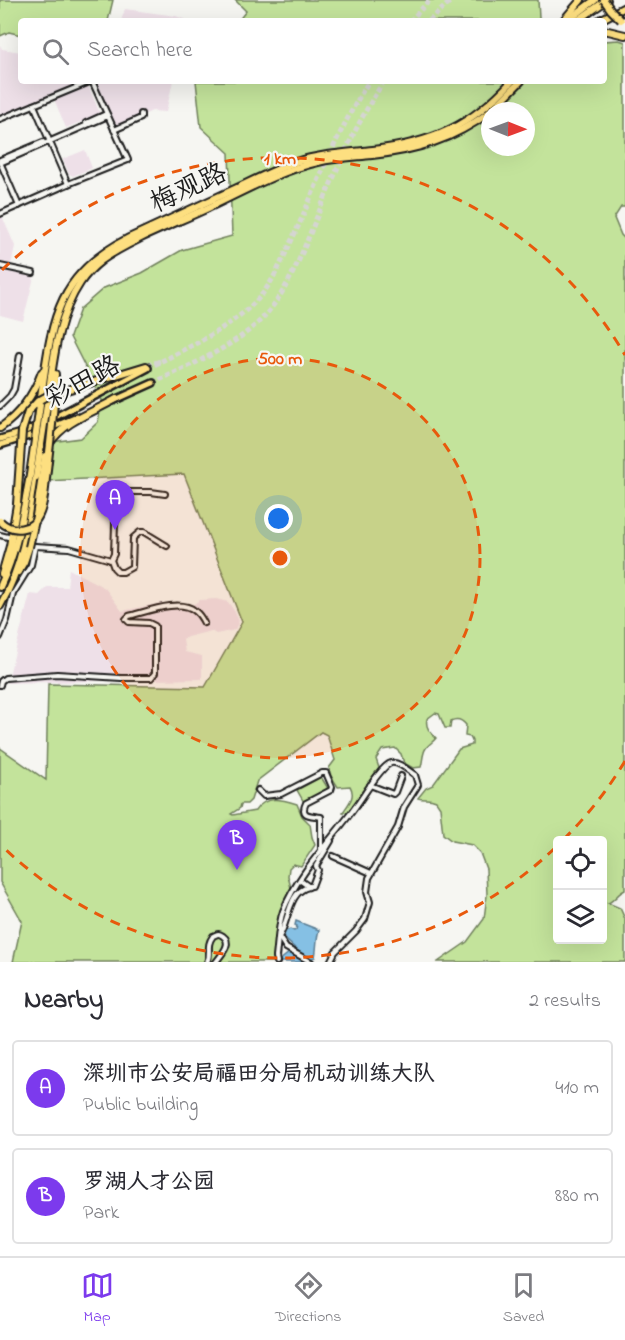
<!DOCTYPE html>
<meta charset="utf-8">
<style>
body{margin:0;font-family:"Indie Flower","LXGW WenKai TC",sans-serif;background:#f7f7f7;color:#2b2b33}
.controls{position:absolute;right:18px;bottom:18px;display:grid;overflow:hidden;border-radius:6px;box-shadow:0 6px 24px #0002}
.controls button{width:54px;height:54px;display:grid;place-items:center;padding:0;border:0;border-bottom:2px solid #e1e1e2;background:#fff;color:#2b2b33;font:30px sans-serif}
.compass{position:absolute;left:481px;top:102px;width:54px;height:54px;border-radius:50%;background:#fff;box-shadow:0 6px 24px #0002;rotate:91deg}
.you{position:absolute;left:279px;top:519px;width:21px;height:21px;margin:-15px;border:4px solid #fff;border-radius:50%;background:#1a73e8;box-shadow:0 0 0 9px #1a73e833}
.badge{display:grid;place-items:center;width:39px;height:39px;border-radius:50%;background:#7c3aed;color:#fff;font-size:20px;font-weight:700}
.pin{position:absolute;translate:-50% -50px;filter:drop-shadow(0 2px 3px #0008)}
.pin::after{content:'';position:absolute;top:32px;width:21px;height:18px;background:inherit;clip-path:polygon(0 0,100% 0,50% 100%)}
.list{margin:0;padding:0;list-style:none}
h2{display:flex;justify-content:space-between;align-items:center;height:78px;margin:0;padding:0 24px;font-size:26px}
h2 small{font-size:20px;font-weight:400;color:#7c7c81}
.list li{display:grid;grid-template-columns:39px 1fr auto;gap:18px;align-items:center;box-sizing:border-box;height:96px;margin:0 12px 12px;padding:0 12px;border:2px solid #e1e1e2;border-radius:6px}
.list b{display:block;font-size:22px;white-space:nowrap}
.list p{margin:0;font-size:20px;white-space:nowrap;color:#7c7c81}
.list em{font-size:20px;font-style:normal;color:#7c7c81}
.icon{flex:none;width:33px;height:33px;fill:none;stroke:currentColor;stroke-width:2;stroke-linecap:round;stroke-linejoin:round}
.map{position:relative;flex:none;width:625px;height:962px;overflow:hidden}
.search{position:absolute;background:#fff;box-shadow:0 6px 24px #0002;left:18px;right:18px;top:18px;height:66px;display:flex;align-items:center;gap:15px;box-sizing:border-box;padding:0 21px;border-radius:6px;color:#7c7c81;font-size:22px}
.sheet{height:294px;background:#fff}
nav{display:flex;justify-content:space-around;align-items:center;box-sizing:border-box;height:84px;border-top:2px solid #e1e1e2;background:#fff;font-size:16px;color:#7c7c81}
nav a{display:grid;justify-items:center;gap:3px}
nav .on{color:#7c3aed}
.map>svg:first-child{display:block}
.built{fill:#eee0e8}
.green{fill:#c3e39b;stroke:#70805c;stroke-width:1.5;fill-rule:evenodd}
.water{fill:#85c0e4;stroke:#5b7e94;stroke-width:1.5}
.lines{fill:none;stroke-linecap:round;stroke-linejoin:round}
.major-tunnel{stroke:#d5d5d2;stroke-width:5;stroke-dasharray:5 2.5;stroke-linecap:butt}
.highway-tunnel{stroke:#d5d5d2;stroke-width:6;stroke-dasharray:6 3;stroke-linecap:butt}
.minor-casing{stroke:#1c1c1c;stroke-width:8}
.major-casing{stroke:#1c1c1c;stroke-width:10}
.highway-casing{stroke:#1c1c1c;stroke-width:10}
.minor{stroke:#f6f6f2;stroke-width:4}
.major{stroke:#fddf80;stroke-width:5}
.highway{stroke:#fddf80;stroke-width:6}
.highway-bridge-casing{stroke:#1c1c1c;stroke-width:10;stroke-linecap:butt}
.highway-bridge{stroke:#fddf80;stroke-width:6}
.ring{fill:none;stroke:#e8590c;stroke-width:3;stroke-dasharray:10 8}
.labels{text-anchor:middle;stroke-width:4.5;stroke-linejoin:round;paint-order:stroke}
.street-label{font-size:27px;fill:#1c1c1c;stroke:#f6f6f2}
.centre{fill:#e8590c;stroke:#f6f6f2;stroke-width:3}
.ring-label{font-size:18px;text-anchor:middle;font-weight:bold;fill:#e8590c;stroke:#f6f6f2;stroke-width:4.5;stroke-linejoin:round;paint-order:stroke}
</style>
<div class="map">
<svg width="625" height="962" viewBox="0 0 625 962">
<rect width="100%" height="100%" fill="#f6f6f2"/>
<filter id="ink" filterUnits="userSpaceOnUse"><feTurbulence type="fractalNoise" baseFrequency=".0167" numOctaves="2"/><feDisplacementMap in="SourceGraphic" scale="12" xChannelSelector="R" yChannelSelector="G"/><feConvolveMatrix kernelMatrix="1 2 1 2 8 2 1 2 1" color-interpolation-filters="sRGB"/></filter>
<g filter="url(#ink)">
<!-- built -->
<g class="built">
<polygon points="125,9 176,16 186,20 186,21 121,21"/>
<polygon points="0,45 2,49 21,52 21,81 83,81 0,116"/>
<polygon points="95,81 173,81 166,112 152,111 116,128"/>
<polygon points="88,85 100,114 66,128 54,99"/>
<polygon points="85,150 92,168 73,176 69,174 63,159"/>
<polygon points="2,216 15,246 11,265 0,262 0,217"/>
<polygon points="0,270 34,277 23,321 0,315"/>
<polygon points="69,569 105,588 122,611 162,603 192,605 200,600 216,599 228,602 235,612 239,621 235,630 216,634 211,631 187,637 183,640 185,652 202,656 202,679 7,683 30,594 39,595 47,587 67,587"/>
</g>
<!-- green -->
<g class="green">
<polygon points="0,0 113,0 108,21 21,21 21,35 9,32 0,36"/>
<polygon points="235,0 538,0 539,17 541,21 238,21 246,11"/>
<path d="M619,40L625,42V207H621L614,218L621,235L625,239V890C618,893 615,900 608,903L620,908L625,919V962H438L467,942L484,919L487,895L486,869L480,853L472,845L452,841L443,834L440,807L436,801C429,798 424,800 418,798L426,788L433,785L459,749L472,745V741L470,737L465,736L466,725C462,720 457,718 451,721L450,728H445L439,714L435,713L427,719C425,727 430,732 436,738C433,742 429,744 426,748C422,754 423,761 421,767L413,768L404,763L401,754L395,748L382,750L376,759L379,768L348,813L343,812C349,803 356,796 350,786L338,787L331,776L329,768L335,760L327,735L321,732L257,781L251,800L247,804H241L240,808L231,814L233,815L255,811C265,795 281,799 297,804L302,816L310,824L312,837L315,845L301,866L293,864L289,868L288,876L291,888L283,911L276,962H13L22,921L0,882V748L46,780L48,684L205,687L242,622L184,474L46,481L51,442L81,438L98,422L102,400L70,337L80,309L104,288L142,273L182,250L232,236L229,153L201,127L196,81H604V41ZM490,111H526V147H490ZM558,840H602V940H558Z"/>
<polygon points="321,777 329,790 305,804 297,790"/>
</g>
<!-- water -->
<path class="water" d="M296,921L319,930C316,939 317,948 315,957L310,959L305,956L304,960L305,962H280V960L289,953L296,957L299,952L286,940L283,932L290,929L294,931L296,930L297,926L295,925Z"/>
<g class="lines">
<!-- major-tunnel -->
<g class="major-tunnel">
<polyline points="410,21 430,0"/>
<polyline points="429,21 452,0"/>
<path d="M148,368C185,349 228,330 257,300C275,281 285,253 297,229C319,179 340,127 369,81"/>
<path d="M153,383C186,367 223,352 252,328C288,298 303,249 321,207C339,164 358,120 384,81"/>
</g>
<!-- highway-tunnel -->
<polyline class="highway-tunnel" points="146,366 162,361"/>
<defs>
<g id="minor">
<polyline points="34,105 68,184"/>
<polyline points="0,119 92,81"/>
<polyline points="86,123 106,114"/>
<polyline points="114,130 141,118 141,114"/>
<polyline points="0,160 43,142"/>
<polyline points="0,162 19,206"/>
<polyline points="0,163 108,116"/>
<polyline points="0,214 68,184 128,160 92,81"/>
<polyline points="0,266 33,273"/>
<polyline points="0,406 10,396 14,389 20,355"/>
<polyline points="165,494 151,492 118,492 116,495 114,554 111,560 114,568 118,572 123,572 132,567 133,538 140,532 144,532 167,546"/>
<polyline points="0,535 8,537"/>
<polyline points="35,546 69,548 111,560"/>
<polyline points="0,637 7,620 13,594 31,565 35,546 31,544"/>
<path d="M0,685L1,681L5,678L57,674L121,678H151L155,673V626L149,623L129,622L126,619L129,616C146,612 180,598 195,611C199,614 202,619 204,623"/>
<polyline points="370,785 393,794 395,792 401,776"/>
<path d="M258,790L264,796L281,794L322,773H326L332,787L331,790L306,803C299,817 312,815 321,817V849"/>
<polyline points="333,856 371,873"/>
<polyline points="301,881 308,886 312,886 318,870 316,866 331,841"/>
<path d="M279,937C289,922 288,891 309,887"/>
<polyline points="279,937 286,948 311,962"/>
<path d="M207,962C212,952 205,947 213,936C218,934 218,933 223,936C233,943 221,955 216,962"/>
<path d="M277,962L276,957C278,942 278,925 283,911C299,871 332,840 356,806C363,797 381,766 391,763C398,761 409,771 415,775L418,785L404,807L398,827L369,878L367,892L370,902L365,919L356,931L335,952L330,962"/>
</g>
<g id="major">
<polyline points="113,401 153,383"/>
<polyline points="0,439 18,434 42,424 148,368"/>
<polyline points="0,445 39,433 77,417"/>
</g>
<g id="highway">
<polyline points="563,21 581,0"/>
<polyline points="567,21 595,0"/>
<polyline points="577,21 607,0"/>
<polyline points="598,21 625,7"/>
<polyline points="604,30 625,35"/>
<polyline points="491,111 521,81"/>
<polyline points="90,383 146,366"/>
<path d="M40,403C52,326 52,277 129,238C165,221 201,205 237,188C256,179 276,169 296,162C321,154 347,153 373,150C433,143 471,126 512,81"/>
<polyline points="54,403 55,374"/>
<path d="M47,405C53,364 56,319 80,283C86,274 93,267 102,260C132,239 174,224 208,208C242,192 281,170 318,162C336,158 354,157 372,155C418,150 453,139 490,112"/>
<path d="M0,428C20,414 34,394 42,372"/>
<path d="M50,443C64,421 94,412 116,399"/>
<polyline points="18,572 24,562 29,547"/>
<polyline points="2,574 10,546 17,504"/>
<path d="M0,587C17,551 23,514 30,475"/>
<path d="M0,606C23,566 29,521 36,477"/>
</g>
</defs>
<!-- minor casing -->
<use href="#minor" class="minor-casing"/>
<!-- major casing -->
<use href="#major" class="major-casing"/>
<!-- highway casing -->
<use href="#highway" class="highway-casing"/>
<!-- minor -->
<use href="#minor" class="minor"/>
<!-- major -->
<use href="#major" class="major"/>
<!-- highway -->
<use href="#highway" class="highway"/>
<defs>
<g id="highway-bridge">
<polyline points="604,0 611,10 621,20"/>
<polyline points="30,475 40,405"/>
<polyline points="36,477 47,405"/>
<polyline points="17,504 22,431 28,412 38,401 47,396 90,383"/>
<path d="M0,521C12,533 32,531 39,515C44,505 45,490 46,478C49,453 52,428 54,403"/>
<polyline points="29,547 36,516 45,456"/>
</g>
</defs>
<!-- highway-bridge casing -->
<use href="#highway-bridge" class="highway-bridge-casing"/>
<!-- highway-bridge -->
<use href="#highway-bridge" class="highway-bridge"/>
</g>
</g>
<!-- distance rings -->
<circle cx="280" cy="558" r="200" fill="#e8590c" fill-opacity=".12"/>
<g class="ring">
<circle cx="280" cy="558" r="200"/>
<path d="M625 761A400 400 0 0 1 565 838M555 848A400 400 0 0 1 2 846M2 270A400 400 0 0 1 625 355"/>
</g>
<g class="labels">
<!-- street labels -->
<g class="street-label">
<text transform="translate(188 187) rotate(-25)" y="9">梅观路</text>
<text transform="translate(82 381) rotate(-28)" y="9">彩田路</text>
</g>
</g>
<circle cx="280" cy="558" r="9" class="centre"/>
<g class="ring-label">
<text x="280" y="164">1 km</text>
<text x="280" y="364">500 m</text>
</g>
</svg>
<div class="controls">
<button><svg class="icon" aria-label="locate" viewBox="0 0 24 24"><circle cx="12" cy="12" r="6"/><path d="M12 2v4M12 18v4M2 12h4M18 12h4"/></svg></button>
<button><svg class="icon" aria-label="layers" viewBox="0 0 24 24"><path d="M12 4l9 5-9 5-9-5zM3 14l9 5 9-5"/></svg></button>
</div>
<svg class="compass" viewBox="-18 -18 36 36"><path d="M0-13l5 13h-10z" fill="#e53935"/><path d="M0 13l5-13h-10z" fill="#7c7c81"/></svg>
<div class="you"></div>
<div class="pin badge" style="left:115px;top:530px">A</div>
<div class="pin badge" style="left:237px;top:870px">B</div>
<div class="search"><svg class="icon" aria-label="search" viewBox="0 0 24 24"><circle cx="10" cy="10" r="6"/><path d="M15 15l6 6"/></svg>Search here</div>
</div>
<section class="sheet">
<h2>Nearby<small>2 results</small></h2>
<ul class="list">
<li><span class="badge">A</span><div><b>深圳市公安局福田分局机动训练大队</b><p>Public building</p></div><em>410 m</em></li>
<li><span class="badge">B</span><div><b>罗湖人才公园</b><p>Park</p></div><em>880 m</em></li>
</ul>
</section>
<nav>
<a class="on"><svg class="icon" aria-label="map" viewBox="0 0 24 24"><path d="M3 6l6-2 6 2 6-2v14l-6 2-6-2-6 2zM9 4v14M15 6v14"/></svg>Map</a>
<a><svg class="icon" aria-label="directions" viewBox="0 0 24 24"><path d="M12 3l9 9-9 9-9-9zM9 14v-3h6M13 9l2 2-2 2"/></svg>Directions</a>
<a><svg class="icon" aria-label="saved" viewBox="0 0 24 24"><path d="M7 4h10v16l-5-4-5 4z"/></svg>Saved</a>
</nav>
